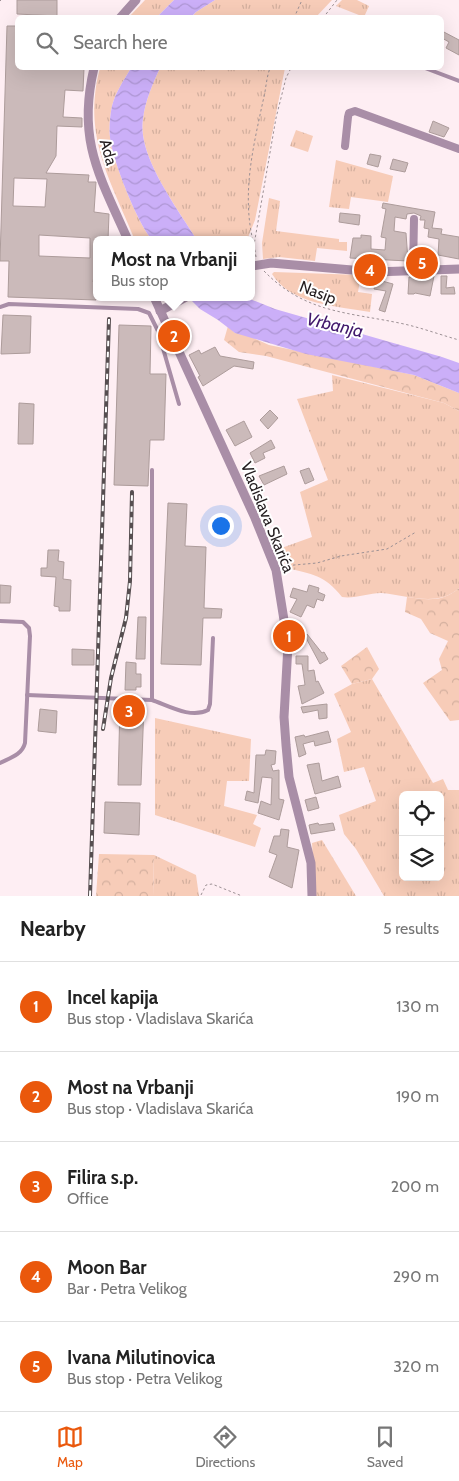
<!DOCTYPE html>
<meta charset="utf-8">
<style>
body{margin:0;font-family:Cabin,sans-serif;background:#f2f2f2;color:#222}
.controls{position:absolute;right:15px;bottom:15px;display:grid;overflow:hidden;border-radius:8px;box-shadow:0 5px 20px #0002}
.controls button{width:45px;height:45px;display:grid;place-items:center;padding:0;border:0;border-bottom:1px solid #e0e0e0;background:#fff;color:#222;font:25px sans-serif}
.you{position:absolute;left:220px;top:525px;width:18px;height:18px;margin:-12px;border:4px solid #fff;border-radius:50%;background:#1a73e8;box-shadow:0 0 0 8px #1a73e833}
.badge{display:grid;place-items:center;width:32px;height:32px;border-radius:50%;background:#ea580c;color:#fff;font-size:16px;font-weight:700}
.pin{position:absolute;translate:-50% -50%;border:2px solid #fff;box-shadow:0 1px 5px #0006}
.popup{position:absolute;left:93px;top:236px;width:162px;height:65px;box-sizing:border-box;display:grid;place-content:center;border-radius:8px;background:#fff;filter:drop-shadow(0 1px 4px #0005);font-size:16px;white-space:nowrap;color:#767676}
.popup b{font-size:19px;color:#222}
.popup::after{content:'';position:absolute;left:50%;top:100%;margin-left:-10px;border:10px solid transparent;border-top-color:#fff}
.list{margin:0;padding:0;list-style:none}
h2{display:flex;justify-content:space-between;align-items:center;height:65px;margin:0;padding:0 20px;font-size:21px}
h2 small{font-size:16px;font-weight:400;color:#767676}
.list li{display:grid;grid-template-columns:32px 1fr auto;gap:15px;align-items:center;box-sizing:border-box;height:90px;padding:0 20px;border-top:1px solid #e0e0e0}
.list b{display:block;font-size:19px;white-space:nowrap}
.list p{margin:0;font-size:16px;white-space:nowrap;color:#767676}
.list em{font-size:16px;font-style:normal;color:#767676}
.icon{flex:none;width:28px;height:28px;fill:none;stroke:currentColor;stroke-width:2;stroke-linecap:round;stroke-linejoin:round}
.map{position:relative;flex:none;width:459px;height:896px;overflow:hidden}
.search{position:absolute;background:#fff;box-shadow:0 5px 20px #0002;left:15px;right:15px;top:15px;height:55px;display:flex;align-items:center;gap:12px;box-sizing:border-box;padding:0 18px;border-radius:8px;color:#767676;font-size:19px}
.sheet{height:515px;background:#fff}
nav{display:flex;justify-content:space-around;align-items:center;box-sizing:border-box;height:70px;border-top:1px solid #e0e0e0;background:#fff;font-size:14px;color:#767676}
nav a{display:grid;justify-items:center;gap:2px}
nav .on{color:#ea580c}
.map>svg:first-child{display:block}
.grass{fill:url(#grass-tufts);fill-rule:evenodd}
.forest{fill:url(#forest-crowns)}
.water{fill:url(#water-waves)}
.building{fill:#cbbaba;stroke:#ad9c9b;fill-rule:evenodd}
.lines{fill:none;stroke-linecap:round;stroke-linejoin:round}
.path{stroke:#9c9094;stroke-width:1;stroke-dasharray:2.5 2.5;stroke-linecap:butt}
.service{stroke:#a98ea7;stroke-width:4}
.minor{stroke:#a98ea7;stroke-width:8}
.tertiary{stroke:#a98ea7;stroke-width:9}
.rail-casing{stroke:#564e50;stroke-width:4}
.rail{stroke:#fff;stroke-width:2;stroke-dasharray:5.5;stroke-linecap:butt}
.labels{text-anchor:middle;stroke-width:4;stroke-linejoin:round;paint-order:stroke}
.street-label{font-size:16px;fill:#221c1e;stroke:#fff}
.water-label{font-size:18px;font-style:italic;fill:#42196c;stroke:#fff}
</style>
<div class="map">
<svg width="459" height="896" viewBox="0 0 459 896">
<defs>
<pattern id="grass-tufts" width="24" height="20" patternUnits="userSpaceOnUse" patternTransform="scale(1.25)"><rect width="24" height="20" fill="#f7ccb8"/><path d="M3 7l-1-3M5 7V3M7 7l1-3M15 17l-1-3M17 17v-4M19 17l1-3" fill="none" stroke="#d3af9e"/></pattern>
<pattern id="forest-crowns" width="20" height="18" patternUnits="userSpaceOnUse" patternTransform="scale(1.25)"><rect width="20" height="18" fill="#f7ccb8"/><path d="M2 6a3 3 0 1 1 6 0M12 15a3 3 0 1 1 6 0" fill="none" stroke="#d3af9e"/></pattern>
<pattern id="water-waves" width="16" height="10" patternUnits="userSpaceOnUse" patternTransform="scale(1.25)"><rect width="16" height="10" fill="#cbaff8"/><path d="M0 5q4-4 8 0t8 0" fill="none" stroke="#ae96d4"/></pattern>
</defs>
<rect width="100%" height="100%" fill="#feeef3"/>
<!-- grass -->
<g class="grass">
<polygon points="145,0 174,0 157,17 128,18"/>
<polygon points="215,0 332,0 316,17 191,18 196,12"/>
<polygon points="342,0 357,0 369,6 364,17 336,6"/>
<path d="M100,68H131C124,80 115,93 112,106C110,115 109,128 110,137C111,156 139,228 153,240H135C110,179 82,135 100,68Z"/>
<path d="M160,68H285L255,220L247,240H197C178,209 137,156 143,119C145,101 153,83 160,68Z"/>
<polygon points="296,130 313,136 308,152 290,146"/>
<polygon points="336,160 393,176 388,202 351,197 349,209 329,207"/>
<polygon points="269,198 280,201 276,231 339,239 339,242 347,242 347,251 317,248 315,261 279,257 263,259 262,243"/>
<path d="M274,272L361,275L358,292L372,294L370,312C338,306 291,305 272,274Z"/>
<path d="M332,375L444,403L459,411V588C437,608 408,595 381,593C368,593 355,599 342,597C325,575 312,574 286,568L284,561L276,550L312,537L300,492L328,480L297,399L333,391Z"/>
<path d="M372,679L433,783L443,779L448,790H459V896H384L356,849L344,834L339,815L376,801L364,767L344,772L337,739L351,732L334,694L352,684ZM403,795H440V877H403Z"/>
<polygon points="155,718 251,739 249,781 227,781 224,806 257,815 253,824 261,828 255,847 155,815"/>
<polygon points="322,840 356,896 315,896 312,843"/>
<polygon points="154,855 196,875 199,896 153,896"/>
</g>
<!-- forest -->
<g class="forest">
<polygon points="228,326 235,333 247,335 269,345 414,375 459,393 459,411 444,403 266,356 239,352 224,340"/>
<path d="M459,588V720L450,721L423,683L442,670L439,659L448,641L430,633L421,619L405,612L407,597C427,600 444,602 459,588Z"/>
<polygon points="367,647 379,669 372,679 352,684 341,666"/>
<polygon points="99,854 154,855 153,896 96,896"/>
</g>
<!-- water -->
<g class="water">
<polygon points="174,0 215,0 196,12 191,17 157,17"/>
<path d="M131,68H160C153,83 145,101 143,119C137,156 178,209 197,240H153C139,228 111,156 110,137C109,128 110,115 112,106C115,93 124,80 131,68Z"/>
<polygon points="188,297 245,297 275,309 442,357 459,363 459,393 414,375 306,354 235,333 218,320 200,309"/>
</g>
<!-- building -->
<g class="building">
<polygon points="17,0 57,0 57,16 17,14"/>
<path d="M7,26H18V68H84L83,91L65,90L63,117L82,118V127L57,126L56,156L46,173L89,175L88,182H96L94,212L109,214L108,240L96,239V262L93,282H96V300L8,297L9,261H0ZM14,178L47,179L45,207L13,206ZM39,235L90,238V258L39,256Z"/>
<polygon points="442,31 459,40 459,55 446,48 449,42 442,38"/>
<polygon points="433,121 449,128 444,137 429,132"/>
<polygon points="370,154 381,156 378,167 367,164"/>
<polygon points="393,159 408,163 405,172 390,169"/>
<polygon points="383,203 435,212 432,228 442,229 441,234 459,237 459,259 438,255 439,239 428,237 429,229 424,228 425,220 420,220 421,216 414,213 407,214 406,219 395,217 394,231 406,233 408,261 350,258 353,238 361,238 361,235 371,236 371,249 385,250 386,238 381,237 386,209 382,208"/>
<polygon points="340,213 360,215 359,225 339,222"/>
<polygon points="434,276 430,296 415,293 414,294 408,294 409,277"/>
<polygon points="441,276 447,276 446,288 454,287 455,294 441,294"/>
<polygon points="376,278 382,278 382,281 393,284 385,312 379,310 386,291 374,289"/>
<polygon points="3,315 31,316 30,353 1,354"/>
<polygon points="119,325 151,326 150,374 166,374 164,440 150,440 148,486 114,485"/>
<polygon points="215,347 220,356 254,362 253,369 234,366 203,386 198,377 200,376 189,355 199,350 201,354"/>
<polygon points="19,403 34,404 33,444 18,444"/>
<polygon points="270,410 278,418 268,429 260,420"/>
<polygon points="244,421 252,437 235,446 226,430"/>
<polygon points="271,440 275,448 263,453 265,458 255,463 250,453"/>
<polygon points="284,466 287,474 264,485 259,476"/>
<polygon points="309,468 314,480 305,484 300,471"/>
<polygon points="168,503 187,504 185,546 206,547 204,608 222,609 221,618 203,618 201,665 161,664"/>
<polygon points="48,550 59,550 58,561 64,562 63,579 71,580 70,611 59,611 59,607 54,606 56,577 41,576 41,568 47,568"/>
<polygon points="0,585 11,586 10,603 0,603"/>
<polygon points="309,585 319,588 318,592 325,595 323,601 317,599 314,608 307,605 301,617 290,612 297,599 290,597 293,588 307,592"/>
<polygon points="138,617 146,617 145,659 136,659"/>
<polygon points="307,634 322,653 324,652 328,659 320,664 305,636"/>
<polygon points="72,649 94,650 94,665 72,665"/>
<polygon points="296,656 308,656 308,671 314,670 316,682 318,681 324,693 302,704 298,686 305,685 302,664 296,664"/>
<polygon points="126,662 136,663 136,674 141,674 141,687 136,687 136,690 125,690"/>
<polygon points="120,704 144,705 141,785 118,785"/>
<polygon points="327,704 327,718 319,719 318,710 303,713 301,707"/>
<polygon points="40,709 57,711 56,733 38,731"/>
<polygon points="328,731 331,742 315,746 314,741 303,744 306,754 299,757 295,737 304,735 305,737"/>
<polygon points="266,750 276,751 275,764 271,765 273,771 279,770 279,799 284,800 279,820 258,813 261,801 271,805 272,778 262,777 258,803 245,800 247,791 254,793 256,755 265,755"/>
<polygon points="319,763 322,781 338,776 341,787 315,794 307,765"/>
<polygon points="316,797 319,808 308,811 305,800"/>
<polygon points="105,802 140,803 139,835 104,833"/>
<polygon points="318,823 319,825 333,823 335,830 311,834 309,825"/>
<polygon points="281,829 289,830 287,847 299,850 292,888 269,877 277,855 269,852 274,836 280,836"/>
</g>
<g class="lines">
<!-- path -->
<g class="path">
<polyline points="0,1 1,0"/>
<polyline points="294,18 302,0"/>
<polyline points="323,18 337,0"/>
<path d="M254,245C241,196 253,148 263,101C266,90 266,79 270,68"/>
<polyline points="256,257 254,245 276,118 286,78 291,68"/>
<path d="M264,271C306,314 349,312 404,324C422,328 441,335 459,340"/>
<polyline points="283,566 317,563 341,556 387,549 416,532"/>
<polyline points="201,895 206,885 212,884 242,896"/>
</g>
<!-- service -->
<g class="service">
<polyline points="425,68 459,81"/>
<polyline points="0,307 9,304 138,309 149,313 158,331 179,404"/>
<path d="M0,621L23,622L29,628L30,636L25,743C22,755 10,758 0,763"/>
<polyline points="27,695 152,700 152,470"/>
<path d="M152,700C169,706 191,719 208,710L210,704L213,638"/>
</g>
<!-- minor -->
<g class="minor">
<polyline points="345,146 348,117 349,113 355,111 459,149"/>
<polyline points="413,270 414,219"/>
</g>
<!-- tertiary -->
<g class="tertiary">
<polyline points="120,18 136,0"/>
<path d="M94,68C77,140 99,175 128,240"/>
<polyline points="252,266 271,263 375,272 459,269"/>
<polyline points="154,297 255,518 276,570 288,645 284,717 286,745 289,777 311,863 312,896"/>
<polyline points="160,311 186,297"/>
</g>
<defs>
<g id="rail">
<polyline points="103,729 111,678 126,618 130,581 132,492"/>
<polyline points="90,896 109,319"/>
</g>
</defs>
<!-- rail casing -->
<use href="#rail" class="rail-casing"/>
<!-- rail -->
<use href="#rail" class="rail"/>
</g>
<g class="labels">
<!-- street labels -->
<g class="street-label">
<text transform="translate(109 152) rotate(74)" y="6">Ada</text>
<text transform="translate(318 292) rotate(21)" y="6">Nasip</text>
<text transform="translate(268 517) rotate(68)" y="6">Vladislava Skarića</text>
</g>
<!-- water labels -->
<g class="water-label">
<text transform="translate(335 325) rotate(13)" y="6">Vrbanja</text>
</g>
</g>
</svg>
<div class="controls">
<button><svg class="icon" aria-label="locate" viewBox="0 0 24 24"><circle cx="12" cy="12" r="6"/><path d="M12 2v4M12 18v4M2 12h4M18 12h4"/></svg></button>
<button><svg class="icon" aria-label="layers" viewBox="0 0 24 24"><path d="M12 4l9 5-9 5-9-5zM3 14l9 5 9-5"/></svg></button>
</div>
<div class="you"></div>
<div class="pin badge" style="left:289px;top:636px">1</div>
<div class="pin badge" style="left:174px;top:336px">2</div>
<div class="popup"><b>Most na Vrbanji</b>Bus stop</div>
<div class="pin badge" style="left:129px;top:711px">3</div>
<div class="pin badge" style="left:370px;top:270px">4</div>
<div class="pin badge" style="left:422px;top:263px">5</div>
<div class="search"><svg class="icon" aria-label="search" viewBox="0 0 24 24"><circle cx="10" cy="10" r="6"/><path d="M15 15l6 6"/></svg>Search here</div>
</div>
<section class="sheet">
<h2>Nearby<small>5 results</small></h2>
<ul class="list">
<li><span class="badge">1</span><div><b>Incel kapija</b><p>Bus stop · Vladislava Skarića</p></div><em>130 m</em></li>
<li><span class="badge">2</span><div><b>Most na Vrbanji</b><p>Bus stop · Vladislava Skarića</p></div><em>190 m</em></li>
<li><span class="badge">3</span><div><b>Filira s.p.</b><p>Office</p></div><em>200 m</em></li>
<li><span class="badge">4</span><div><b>Moon Bar</b><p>Bar · Petra Velikog</p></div><em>290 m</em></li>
<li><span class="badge">5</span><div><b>Ivana Milutinovica</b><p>Bus stop · Petra Velikog</p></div><em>320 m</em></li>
</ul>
</section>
<nav>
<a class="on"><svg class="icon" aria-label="map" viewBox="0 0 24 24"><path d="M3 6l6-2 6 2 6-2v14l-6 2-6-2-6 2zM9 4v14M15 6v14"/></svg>Map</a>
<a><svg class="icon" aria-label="directions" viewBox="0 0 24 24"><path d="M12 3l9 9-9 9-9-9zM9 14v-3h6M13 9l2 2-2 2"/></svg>Directions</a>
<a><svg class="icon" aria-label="saved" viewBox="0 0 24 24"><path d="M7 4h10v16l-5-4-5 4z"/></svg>Saved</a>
</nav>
